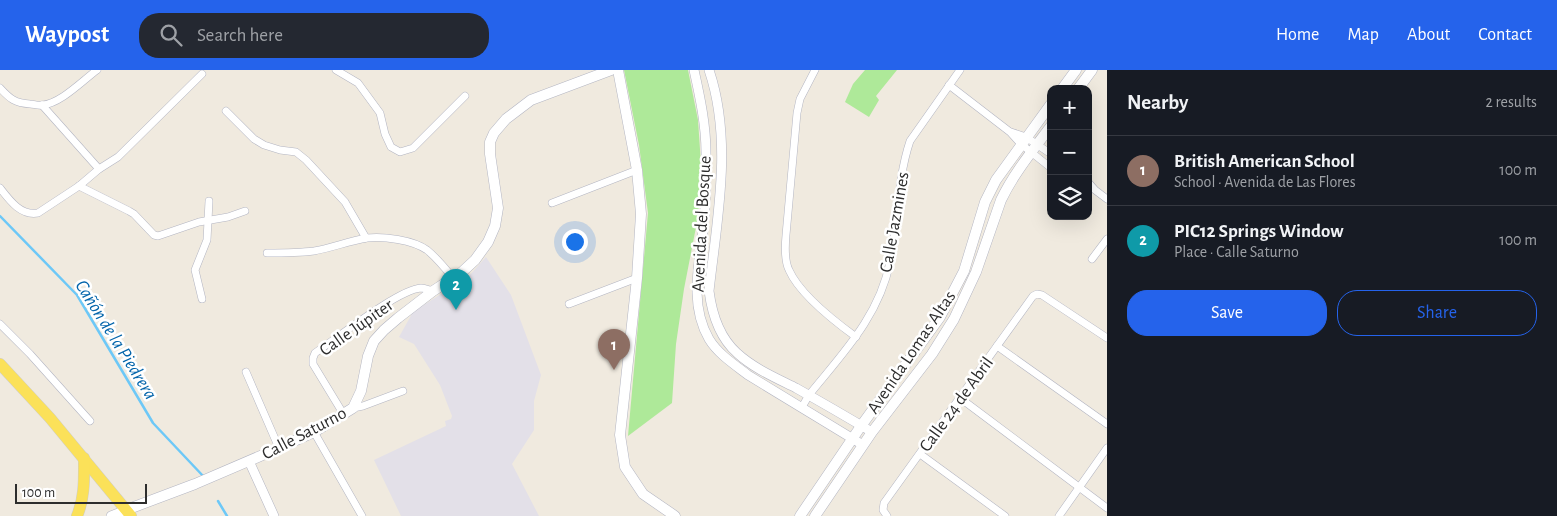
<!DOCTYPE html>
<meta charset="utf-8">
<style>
body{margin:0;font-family:"Alegreya Sans",sans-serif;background:#242831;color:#f1f3f6}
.controls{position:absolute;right:15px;top:15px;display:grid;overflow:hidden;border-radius:10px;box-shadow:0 5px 20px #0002}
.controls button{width:45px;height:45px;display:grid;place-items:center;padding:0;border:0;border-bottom:1px solid #363941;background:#171b24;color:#f1f3f6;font:25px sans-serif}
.scale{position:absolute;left:15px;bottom:12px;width:132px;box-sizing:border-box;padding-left:5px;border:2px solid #2d2d2d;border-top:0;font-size:14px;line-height:18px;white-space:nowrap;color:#2d2d2d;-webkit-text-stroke:4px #fff;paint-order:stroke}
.you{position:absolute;left:574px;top:171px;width:18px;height:18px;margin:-12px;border:4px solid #fff;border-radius:50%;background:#1a73e8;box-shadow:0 0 0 8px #1a73e833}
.badge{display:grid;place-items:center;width:32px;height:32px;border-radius:50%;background:#2563eb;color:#fff;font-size:16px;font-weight:700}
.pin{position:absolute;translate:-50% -41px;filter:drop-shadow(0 1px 2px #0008)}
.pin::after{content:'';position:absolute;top:26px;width:18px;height:15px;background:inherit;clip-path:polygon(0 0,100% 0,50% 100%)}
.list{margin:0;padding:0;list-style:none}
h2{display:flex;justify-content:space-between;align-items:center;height:65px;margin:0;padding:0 20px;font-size:21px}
h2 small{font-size:16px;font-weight:400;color:#9ea1a6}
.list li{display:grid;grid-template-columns:32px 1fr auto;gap:15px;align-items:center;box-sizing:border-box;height:70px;padding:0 20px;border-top:1px solid #363941}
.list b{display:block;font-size:19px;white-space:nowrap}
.list p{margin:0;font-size:16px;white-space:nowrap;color:#9ea1a6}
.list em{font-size:16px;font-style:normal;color:#9ea1a6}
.actions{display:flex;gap:10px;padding:15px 20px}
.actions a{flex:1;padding:11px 0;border:1px solid #2563eb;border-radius:20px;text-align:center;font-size:18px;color:#2563eb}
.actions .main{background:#2563eb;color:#fff}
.icon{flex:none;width:28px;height:28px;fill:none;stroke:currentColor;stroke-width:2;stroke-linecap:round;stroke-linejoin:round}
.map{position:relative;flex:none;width:1107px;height:446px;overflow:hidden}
header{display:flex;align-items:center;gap:30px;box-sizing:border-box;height:70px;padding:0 25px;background:#2563eb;color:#fff}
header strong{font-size:24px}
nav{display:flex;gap:28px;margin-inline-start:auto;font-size:18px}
.search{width:350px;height:45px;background:#242831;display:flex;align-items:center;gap:12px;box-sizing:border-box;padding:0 18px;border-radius:20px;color:#9ea1a6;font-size:19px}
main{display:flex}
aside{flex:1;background:#171b24}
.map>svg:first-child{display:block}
.industrial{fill:#e3e0e8}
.green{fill:#aee999}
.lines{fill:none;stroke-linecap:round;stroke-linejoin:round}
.stream{stroke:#6dc8f7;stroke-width:2.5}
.minor-casing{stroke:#b3b5c2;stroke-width:8}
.tertiary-casing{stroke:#b3b5c2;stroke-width:10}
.secondary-casing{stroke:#b3b5c2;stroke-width:11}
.primary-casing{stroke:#cdcdcd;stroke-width:12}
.minor{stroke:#fff;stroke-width:7}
.tertiary{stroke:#fff;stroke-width:9}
.secondary{stroke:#fff;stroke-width:10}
.primary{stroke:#fbe159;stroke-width:11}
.labels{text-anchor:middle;stroke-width:5;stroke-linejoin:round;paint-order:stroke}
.street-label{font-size:18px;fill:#2d2d2d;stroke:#fff}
.water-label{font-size:19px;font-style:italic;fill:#0465ab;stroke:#fff}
</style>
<header>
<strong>Waypost</strong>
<div class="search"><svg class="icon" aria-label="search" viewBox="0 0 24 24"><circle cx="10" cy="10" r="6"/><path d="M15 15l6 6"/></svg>Search here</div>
<nav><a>Home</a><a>Map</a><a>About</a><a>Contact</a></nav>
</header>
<main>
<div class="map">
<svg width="1107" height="446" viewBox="0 0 1107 446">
<rect width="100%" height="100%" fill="#f0eadf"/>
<!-- industrial -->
<polygon class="industrial" points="486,187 511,225 541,305 534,331 534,360 512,394 539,446 401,446 374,390 446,356 445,351 451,349 452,346 440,315 414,274 399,267 413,242 469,206"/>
<!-- green -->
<g class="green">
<polygon points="624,0 688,0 698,50 702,109 697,152 684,219 676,274 672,333 628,366 648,143 639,75"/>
<polygon points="865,0 897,0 876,26 879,30 869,47 845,32 853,14"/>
</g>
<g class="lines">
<!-- stream -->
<g class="stream">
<polyline points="0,146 77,225 153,353 204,407"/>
<polyline points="218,431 227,446"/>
</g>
<defs>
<g id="minor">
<polyline points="336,0 358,13 380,43 385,64 391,77 400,82 413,78 465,26"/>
<path d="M815,0L800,29L797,43L786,165C785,176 784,190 789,200C800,225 834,251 856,267"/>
<polyline points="949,15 1010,62 1021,74 1051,98"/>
<path d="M0,18C10,29 15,33 30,34C34,34 38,36 42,35C60,34 82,11 97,0"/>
<polyline points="42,35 99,99"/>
<polyline points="226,41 254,69 264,75 280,80 296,82 306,90 345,132 366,168"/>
<polyline points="1011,62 1026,67 1051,84"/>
<polyline points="1088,112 1095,120 1107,129"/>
<polyline points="79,116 129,141 134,144 154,165 158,166 199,152 228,147 245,141"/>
<path d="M0,118C10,131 21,146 38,143L79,116L99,99L118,87L202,4"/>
<polyline points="552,133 637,100"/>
<path d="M267,183C283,183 298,183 314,181C331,178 349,171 367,168C383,166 413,170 427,180C437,188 445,198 453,208"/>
<polyline points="1092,189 1107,169"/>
<polyline points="202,229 195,200 207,170 209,131"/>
<polyline points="569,234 637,208"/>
<polyline points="0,254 30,284 90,351"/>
<polyline points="997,276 1107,354"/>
<polyline points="246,302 279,378"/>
<polyline points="960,328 1107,438"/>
<path d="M802,337L809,325C842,284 879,247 890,192C898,152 897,110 910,71L960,0"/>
<polyline points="353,338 363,336 403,321"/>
<path d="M344,345L313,294V288L315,283C336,269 399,219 421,218C425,218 429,220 433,221"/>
<polyline points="314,362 362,446"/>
<polyline points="920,384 1005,446"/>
<polyline points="887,446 883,440 884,433 1033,226 1037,224 1042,225 1107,268"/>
<polyline points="1059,446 1107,378"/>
</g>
<g id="tertiary">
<path d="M694,0C700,27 706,55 706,83C706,106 706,130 704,152C700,191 688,233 709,269C718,284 735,295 748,305L863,375"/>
<path d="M709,0C733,71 717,149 709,221C712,244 719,267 737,283C753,298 776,308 796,318C821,332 847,347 872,362"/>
<polyline points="249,391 274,446"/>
<polyline points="111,446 126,440"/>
</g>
<g id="secondary">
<polyline points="618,0 637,100 641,144 637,208 620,365 625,397 643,424 675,446"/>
<polyline points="1062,19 1076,0"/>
<polyline points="1078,19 1092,0"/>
<polyline points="126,440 195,414 279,378 314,362 353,338 361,321 368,286 374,271 384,260 398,248 433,221 462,202 475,190 488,172 495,156 498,138 490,84 490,72 494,63 506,49 531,30 611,0"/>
<polyline points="800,446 861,356 940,247 964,201 985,132 996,110 1051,34"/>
<path d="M815,446L872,362L932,284L954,249L976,202L1001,130C1014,103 1033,80 1051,56"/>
</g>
<g id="primary">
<polyline points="0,294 50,348 131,446"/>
<path d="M77,446C85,427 84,408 84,388"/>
</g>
</defs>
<!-- minor casing -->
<use href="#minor" class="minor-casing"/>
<!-- tertiary casing -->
<use href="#tertiary" class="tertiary-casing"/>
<!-- secondary casing -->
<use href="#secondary" class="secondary-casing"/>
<!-- primary casing -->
<use href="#primary" class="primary-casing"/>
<!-- minor -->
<use href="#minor" class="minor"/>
<!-- tertiary -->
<use href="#tertiary" class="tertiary"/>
<!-- secondary -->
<use href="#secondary" class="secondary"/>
<!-- primary -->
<use href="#primary" class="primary"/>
</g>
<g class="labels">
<!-- street labels -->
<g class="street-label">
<text transform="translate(894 152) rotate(-80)" y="6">Calle Jazmines</text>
<text transform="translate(701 154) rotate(-87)" y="6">Avenida del Bosque</text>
<text transform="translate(356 257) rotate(-35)" y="6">Calle Júpiter</text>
<text transform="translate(911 282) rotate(-56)" y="6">Avenida Lomas Altas</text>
<text transform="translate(956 334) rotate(-54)" y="6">Calle 24 de Abril</text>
<text transform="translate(304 363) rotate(-28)" y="6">Calle Saturno</text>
</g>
<!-- water labels -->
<g class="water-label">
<text transform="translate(117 269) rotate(58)" y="7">Cañón de la Piedrera</text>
</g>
</g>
</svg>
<div class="controls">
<button>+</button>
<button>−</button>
<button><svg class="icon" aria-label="layers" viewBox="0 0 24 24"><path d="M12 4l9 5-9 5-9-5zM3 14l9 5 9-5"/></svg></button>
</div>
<div class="scale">100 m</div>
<div class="you"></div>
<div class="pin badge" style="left:614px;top:300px;background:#8d6e63">1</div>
<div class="pin badge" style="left:456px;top:240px;background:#0f9aa8">2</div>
</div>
<aside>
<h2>Nearby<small>2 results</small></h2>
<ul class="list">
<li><span class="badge" style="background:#8d6e63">1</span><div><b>British American School</b><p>School · Avenida de Las Flores</p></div><em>100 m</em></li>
<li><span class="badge" style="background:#0f9aa8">2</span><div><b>PIC12 Springs Window</b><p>Place · Calle Saturno</p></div><em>100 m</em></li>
</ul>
<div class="actions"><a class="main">Save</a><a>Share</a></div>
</aside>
</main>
